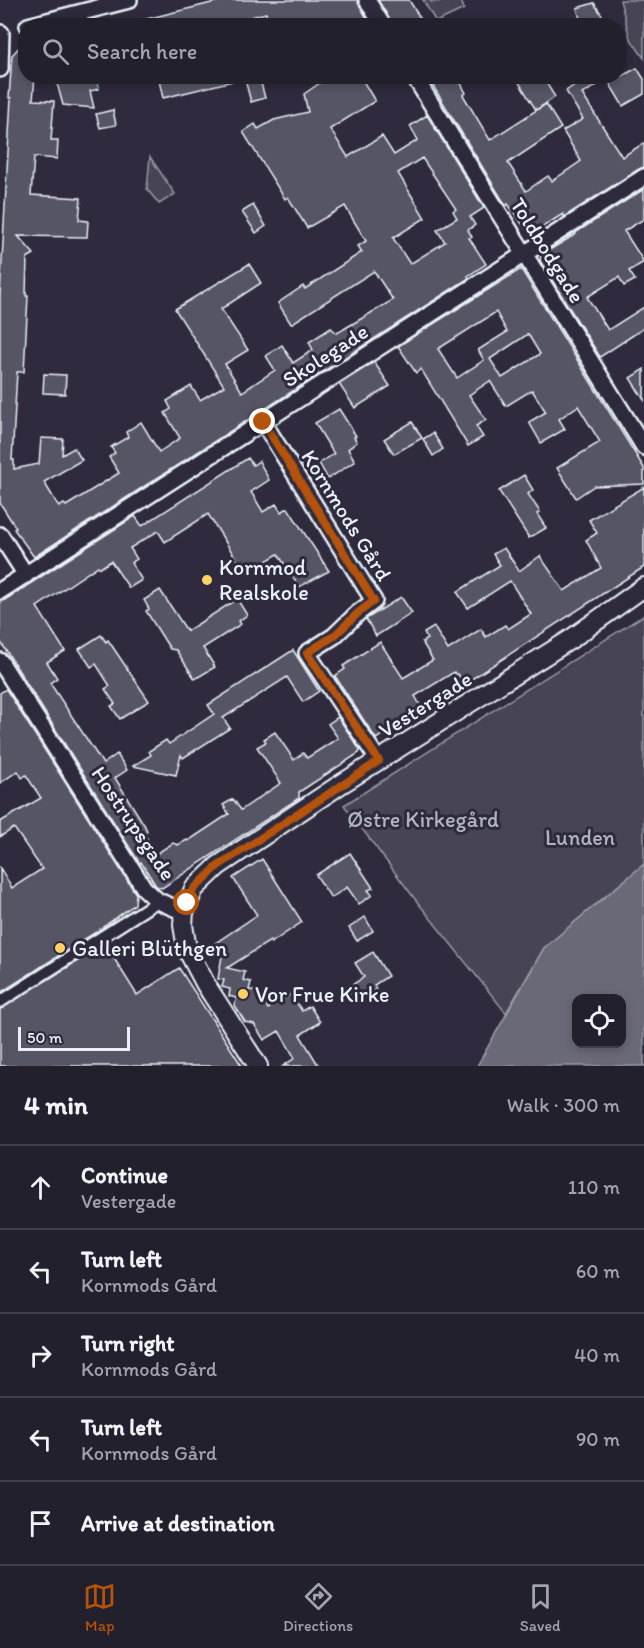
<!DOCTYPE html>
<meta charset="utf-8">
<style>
body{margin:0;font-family:Itim,sans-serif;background:#2b2836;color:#f1f3f6}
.controls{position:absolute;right:18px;bottom:18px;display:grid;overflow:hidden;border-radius:12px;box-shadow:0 3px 9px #0003}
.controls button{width:54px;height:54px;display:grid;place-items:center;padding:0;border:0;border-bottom:2px solid #403e4a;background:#23202e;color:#f1f3f6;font:30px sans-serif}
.scale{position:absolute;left:18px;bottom:15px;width:112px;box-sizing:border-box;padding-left:6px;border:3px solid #e8f1f8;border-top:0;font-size:16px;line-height:21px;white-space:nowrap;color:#e8f1f8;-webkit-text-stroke:4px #2f2a3d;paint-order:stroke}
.stop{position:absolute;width:18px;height:18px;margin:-14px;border:4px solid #b45309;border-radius:50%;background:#fff}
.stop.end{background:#b45309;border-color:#fff;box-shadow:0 2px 6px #0008}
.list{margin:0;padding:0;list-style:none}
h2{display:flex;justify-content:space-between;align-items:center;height:78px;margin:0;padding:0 24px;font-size:26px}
h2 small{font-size:20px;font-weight:400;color:#a3a3aa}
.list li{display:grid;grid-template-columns:39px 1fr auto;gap:18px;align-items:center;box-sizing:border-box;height:84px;padding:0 24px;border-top:2px solid #403e4a}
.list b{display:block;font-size:22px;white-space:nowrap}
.list p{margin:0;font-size:20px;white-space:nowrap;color:#a3a3aa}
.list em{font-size:20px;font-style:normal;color:#a3a3aa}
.icon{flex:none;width:33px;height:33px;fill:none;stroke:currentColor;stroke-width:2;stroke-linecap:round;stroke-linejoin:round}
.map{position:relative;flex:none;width:644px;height:1066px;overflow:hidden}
.search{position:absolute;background:#23202e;box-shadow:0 3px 9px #0003;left:18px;right:18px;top:18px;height:66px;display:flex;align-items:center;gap:15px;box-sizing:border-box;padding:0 21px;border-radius:24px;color:#a3a3aa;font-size:22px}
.sheet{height:498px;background:#23202e}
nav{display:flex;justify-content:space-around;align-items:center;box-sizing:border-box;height:84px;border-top:2px solid #403e4a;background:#23202e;font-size:16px;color:#a3a3aa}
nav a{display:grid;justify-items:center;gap:3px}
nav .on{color:#b45309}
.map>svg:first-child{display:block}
.green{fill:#464455;stroke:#979aa6;stroke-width:1.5}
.water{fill:#696978;stroke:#9c9fab;stroke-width:1.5;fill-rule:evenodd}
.building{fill:#575565;stroke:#e8f1f8;stroke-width:1.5;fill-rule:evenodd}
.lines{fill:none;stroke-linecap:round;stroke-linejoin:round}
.pedestrian-casing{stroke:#e8f1f8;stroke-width:15}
.minor-casing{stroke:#e8f1f8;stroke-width:20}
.tertiary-casing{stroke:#e8f1f8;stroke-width:22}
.pedestrian{stroke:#2f2a3d;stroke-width:10}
.minor{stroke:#2f2a3d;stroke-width:15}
.tertiary{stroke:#2f2a3d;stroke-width:18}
.route{stroke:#b45309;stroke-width:8}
.poi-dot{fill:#ffd166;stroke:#2f2a3d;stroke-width:2}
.labels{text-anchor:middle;stroke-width:6;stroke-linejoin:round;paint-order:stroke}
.street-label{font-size:22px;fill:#e8f1f8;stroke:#2f2a3d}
.poi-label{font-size:22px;fill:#e8f1f8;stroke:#2f2a3d;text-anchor:start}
.park-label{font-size:22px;fill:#afb4bf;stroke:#2f2a3d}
</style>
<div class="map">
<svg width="644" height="1066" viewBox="0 0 644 1066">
<rect width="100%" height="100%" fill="#2f2a3d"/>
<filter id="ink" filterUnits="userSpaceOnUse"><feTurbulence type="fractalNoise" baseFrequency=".0167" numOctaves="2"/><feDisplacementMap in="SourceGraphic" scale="12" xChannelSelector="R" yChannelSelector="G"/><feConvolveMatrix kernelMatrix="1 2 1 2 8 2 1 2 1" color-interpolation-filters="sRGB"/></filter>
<g filter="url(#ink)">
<!-- green -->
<g class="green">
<polygon points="423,0 430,0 431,2 461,0 464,9 436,22"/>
<polygon points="620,0 644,0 644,58 630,38"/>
<polygon points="150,157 175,194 159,204 147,189"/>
<polygon points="644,615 644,864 544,948 506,1013 415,899 344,805"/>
</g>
<!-- water -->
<path class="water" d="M644,864V1066H477L544,948ZM576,999H622V1044H576Z"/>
<!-- building -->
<g class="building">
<polygon points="224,0 357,0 371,26 287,26 286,21 272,24 267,19 266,13 228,23 228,26 139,26 138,21"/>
<polygon points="378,0 409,0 425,26 393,26"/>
<polygon points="594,3 609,26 582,26 577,8"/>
<path d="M26,40V76H35L33,100L54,101L51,140H58L57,159L34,157L31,195L81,198L79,220L88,221L87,237L18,236L34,254L27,258L26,296H28L24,372H17L12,460H14V469L39,464L41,438L63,439L62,455L74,448L82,460L44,482L59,507L64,504L66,506L119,473L109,457L115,453L111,447L128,437L126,432L141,422L159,452L180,438L165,413L171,409L167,401L191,386L200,400L224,386L175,309L249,264L261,283L221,309L248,350L225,364L242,392L275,370L266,356L282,345L293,363L313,350L309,342L331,328L337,333L393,300L374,271L291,324L278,303L303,286L305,289L362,252L358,246L366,241L345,206L307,228L288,197L285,199L243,132L255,124L258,129L274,120L308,112L304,94L330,76H360L375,101L330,129L348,157L382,136L394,155L418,140L410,126L427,115L484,208L470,217L475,225L468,230L472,237L469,238L486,264L468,276L469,278L34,557L14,529L16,528L0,503V296L11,98H9L12,55ZM422,158L456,209L453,211L457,218L437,230L445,242L410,264L393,238L425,218L398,173Z"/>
<polygon points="637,68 644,79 644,94 623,106 607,79 582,94 622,157 644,143 644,167 639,169 564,217 563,214 536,231 531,224 525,228 508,204 506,206 427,76 457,76 466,93 463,95 490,140 546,104 561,128 508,163 526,191 548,176 552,181 581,161 563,131 583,119 566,91 576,84 572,76 622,76"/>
<polygon points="55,76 96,76 99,89 90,91 94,108 63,105"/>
<polygon points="158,76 232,76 233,81 163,98"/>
<polygon points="244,76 259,76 265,98 251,102"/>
<polygon points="515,76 542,76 555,97 536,110"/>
<polygon points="113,110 116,125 100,128 96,114"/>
<polygon points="644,189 644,219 624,231 644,262 629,271 635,280 624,286 619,277 587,297 608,330 644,307 644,328 600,357 540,261 541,255 576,234 575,233"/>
<polygon points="253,205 266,226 256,233 242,212"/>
<path d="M521,269L644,468V484L594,486L576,498L557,468L600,442L578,406L559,419L565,429L541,443L529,422L546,412L532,390L506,406L490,381L469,395L486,420L476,426L483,437L468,446L421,369L416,373L398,346ZM496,312L507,332L478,350L484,360L457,378L438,349ZM528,334L540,354L502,378L490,359Z"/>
<polygon points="374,362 390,386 355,408 339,384"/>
<polygon points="644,369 644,400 630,378"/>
<polygon points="44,374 66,375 65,394 43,393"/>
<polygon points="339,409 356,436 354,437 357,442 348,449 355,461 328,479 319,463 334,454 315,423"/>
<polygon points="412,422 422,438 394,454 384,439"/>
<polygon points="433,433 443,449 433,456 423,439"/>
<polygon points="248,458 253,465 259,461 269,480 251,492 263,512 276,504 281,512 288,508 329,571 299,587 278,554 245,573 208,514 165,542 158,531 130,548 137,559 131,563 142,580 129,588 111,561 100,568 98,566 37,607 65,651 47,662 57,678 50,683 103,764 117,754 127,770 115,778 145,826 147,831 144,833 156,854 173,843 178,845 187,840 188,841 229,814 223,805 233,799 241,810 281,783 257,747 266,742 264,739 275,732 294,760 303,753 307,758 338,738 328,724 338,717 360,750 359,753 299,792 299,798 162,888 156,886 141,862 140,864 0,641 0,603 135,516 142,526"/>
<polygon points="524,475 533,490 528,494 540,512 537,514 546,528 529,538 499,491"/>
<polygon points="644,487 644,567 464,684 458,674 456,675 454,672 415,696 423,710 376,739 335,676 345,669 343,666 380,642 403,678 433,660 422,642 427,639 424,633 434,627 448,650 481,629 486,637 505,625 508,629 531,614 510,581 468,608 457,592 500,565 493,554 504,548 519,571 540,556 564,591 601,568 586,540 597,533 589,520"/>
<polygon points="160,590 187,631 237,599 247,615 239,621 241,624 203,648 215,667 195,679 176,650 170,649 146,611 149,609 144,600"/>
<polygon points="401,597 412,613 376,636 366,619"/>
<polygon points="101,635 106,642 108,640 149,701 120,719 111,706 115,704 105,689 110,686 96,664 91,667 79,649"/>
<polygon points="293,650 319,691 303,702 287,677 223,718 230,728 183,758 181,755 176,775 133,766 151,755 149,751 166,740 169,744 214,714 208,705"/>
<polygon points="6,689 136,894 135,904 96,932 0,993 0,868 12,888 42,869 14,828 0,837 0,822 41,798 26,775 22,778 18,771 0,783 0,693"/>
<polygon points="350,853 373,888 368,890 372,895 359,904 347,887 331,898 316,875"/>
<polygon points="262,859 302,922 271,943 270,941 227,968 245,972 243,980 251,982 249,990 257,991 268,1009 291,994 302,1011 310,1006 320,1022 300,1035 319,1066 283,1066 295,1058 279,1031 264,1040 254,1024 245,1022 235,1006 236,998 229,996 230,989 222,987 224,980 218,979 222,956 214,944 257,915 233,878"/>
<polygon points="365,917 373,931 357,941 349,928"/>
<polygon points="105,944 137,995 179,968 242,1066 0,1066 0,1009"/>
<polygon points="373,952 388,976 374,985 376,989 355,1003 346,989 364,977 355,963"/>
</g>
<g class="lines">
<defs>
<polyline id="pedestrian" points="0,1002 158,901"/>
<g id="minor">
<polyline points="367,0 383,26"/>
<polyline points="28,26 129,0"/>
<polyline points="0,69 1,33"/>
<polyline points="414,76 644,447"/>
<polyline points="263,422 374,601 358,613 334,636 307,653 379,761"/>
<polyline points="0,535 26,575"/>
<polyline points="0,591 644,177"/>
<polyline points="0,661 144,888 158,901 184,912"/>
</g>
<polyline id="tertiary" points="258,1066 206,985 187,949 183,925 184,912 194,889 218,866 338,786 571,639 644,587"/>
</defs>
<!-- pedestrian casing -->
<use href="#pedestrian" class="pedestrian-casing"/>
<!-- minor casing -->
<use href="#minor" class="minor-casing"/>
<!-- tertiary casing -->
<use href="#tertiary" class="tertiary-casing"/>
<!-- pedestrian -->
<use href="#pedestrian" class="pedestrian"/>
<!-- minor -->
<use href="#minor" class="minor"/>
<!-- tertiary -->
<use href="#tertiary" class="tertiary"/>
</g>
</g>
<g class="lines" filter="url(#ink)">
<!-- route -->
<polyline class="route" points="187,903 194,889 218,866 379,761 307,653 334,636 358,613 374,601 263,422"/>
</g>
<!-- markers -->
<g class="poi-dot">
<circle cx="207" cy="580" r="6"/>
<circle cx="60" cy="948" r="6"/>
<circle cx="243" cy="994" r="6"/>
</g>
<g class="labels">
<!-- street labels -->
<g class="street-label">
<text transform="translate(548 250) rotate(58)" y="8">Toldbodgade</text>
<text transform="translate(325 355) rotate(-33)" y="8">Skolegade</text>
<text transform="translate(347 515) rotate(58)" y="8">Kornmods Gård</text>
<text transform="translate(425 704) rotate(-32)" y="8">Vestergade</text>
<text transform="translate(134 823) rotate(56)" y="8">Hostrupsgade</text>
</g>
<!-- poi labels -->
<g class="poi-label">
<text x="219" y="575">Kornmod<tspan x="219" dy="25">Realskole</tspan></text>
<text x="72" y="956">Galleri Blüthgen</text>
<text x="255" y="1002">Vor Frue Kirke</text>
</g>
<!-- park labels -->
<g class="park-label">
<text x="423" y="827">Østre Kirkegård</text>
<text x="580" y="845">Lunden</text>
</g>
</g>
</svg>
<div class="controls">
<button><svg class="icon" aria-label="locate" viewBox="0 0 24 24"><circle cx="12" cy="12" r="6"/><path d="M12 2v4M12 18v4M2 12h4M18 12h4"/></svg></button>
</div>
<div class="scale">50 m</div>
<div class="stop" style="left:187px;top:903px"></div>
<div class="stop end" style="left:263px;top:422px"></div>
<div class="search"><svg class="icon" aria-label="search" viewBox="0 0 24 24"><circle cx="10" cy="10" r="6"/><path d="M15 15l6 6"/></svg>Search here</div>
</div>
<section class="sheet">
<h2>4 min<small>Walk · 300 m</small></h2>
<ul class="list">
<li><svg class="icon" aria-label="ahead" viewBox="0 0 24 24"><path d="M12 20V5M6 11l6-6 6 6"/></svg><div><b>Continue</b><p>Vestergade</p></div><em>110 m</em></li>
<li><svg class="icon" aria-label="left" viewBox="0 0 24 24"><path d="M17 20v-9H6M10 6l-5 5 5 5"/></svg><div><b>Turn left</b><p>Kornmods Gård</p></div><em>60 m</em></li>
<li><svg class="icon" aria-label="right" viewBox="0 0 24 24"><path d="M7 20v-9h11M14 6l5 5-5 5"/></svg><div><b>Turn right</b><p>Kornmods Gård</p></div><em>40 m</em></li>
<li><svg class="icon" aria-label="left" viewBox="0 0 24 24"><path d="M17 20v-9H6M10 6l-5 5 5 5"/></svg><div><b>Turn left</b><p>Kornmods Gård</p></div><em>90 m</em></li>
<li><svg class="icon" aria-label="arrive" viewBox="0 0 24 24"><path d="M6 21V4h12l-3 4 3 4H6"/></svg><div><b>Arrive at destination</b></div></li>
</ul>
</section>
<nav>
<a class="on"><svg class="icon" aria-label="map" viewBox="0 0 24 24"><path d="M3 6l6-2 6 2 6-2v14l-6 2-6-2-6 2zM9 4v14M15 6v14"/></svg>Map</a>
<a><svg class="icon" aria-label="directions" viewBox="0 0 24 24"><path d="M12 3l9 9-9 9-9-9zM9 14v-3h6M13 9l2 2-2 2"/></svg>Directions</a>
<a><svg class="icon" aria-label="saved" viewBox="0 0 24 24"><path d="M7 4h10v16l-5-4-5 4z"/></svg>Saved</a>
</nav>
